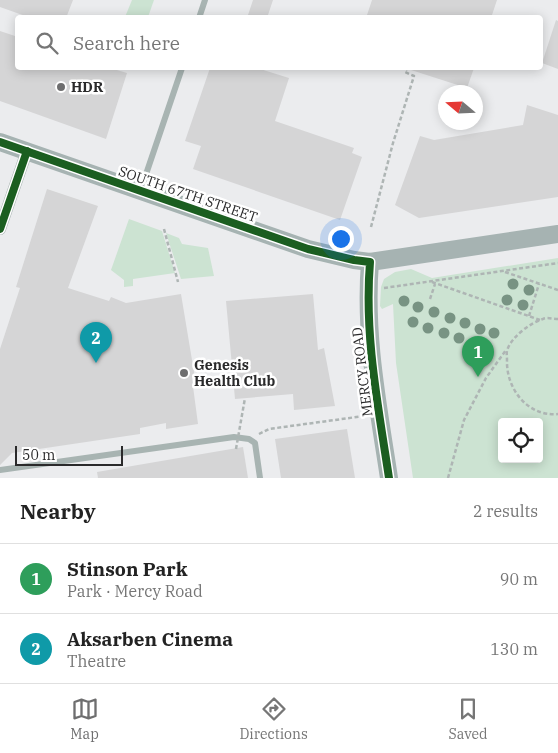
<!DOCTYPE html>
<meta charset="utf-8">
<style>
body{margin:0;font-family:"IBM Plex Serif",serif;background:#f2f2f2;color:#222}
.controls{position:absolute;right:15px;bottom:15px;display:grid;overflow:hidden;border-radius:5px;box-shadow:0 2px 12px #0003}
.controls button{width:45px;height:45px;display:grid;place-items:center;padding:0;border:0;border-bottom:1px solid #e0e0e0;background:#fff;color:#222;font:25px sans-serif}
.compass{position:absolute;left:438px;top:85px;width:45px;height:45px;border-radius:50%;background:#fff;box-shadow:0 2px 12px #0003;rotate:289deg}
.scale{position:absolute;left:15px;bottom:12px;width:108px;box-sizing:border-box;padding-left:5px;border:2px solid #2a2a2b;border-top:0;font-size:14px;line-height:18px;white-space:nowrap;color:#2a2a2b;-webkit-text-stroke:4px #fff;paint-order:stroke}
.you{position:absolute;left:340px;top:238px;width:18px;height:18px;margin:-12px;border:4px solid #fff;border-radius:50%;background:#1a73e8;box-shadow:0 0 0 8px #1a73e833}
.badge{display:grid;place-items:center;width:32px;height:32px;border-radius:50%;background:#6e6e6f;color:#fff;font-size:16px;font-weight:700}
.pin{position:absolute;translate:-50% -41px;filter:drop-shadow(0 1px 2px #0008)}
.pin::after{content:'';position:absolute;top:26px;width:18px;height:15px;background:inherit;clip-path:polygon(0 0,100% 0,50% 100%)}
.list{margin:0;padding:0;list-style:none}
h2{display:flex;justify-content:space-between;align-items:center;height:65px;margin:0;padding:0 20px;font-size:21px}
h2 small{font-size:16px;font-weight:400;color:#767676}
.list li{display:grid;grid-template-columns:32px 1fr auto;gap:15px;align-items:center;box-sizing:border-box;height:70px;padding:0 20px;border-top:1px solid #e0e0e0}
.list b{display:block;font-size:19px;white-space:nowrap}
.list p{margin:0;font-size:16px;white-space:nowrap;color:#767676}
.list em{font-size:16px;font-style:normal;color:#767676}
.icon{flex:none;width:28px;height:28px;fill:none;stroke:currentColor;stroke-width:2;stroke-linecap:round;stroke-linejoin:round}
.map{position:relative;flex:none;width:558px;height:478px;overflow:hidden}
.search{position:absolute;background:#fff;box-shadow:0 2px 12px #0003;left:15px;right:15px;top:15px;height:55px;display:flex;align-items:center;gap:12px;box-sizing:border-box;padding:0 18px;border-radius:5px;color:#767676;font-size:19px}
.sheet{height:205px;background:#fff}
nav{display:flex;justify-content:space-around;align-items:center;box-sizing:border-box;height:70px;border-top:1px solid #e0e0e0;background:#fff;font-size:14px;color:#767676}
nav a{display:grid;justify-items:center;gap:2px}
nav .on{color:#6e6e6f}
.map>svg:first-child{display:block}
.green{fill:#cce3d2;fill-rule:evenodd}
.building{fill:#d5d5d6}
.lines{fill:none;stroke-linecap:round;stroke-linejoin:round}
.path{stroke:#aeb5b4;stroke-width:2.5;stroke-dasharray:4 2.5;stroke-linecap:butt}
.service{stroke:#a8b4b2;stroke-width:6}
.minor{stroke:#a8b4b2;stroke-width:12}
.secondary{stroke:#a6b3b2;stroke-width:18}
.path-bridge{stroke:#aeb5b4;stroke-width:2.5;stroke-dasharray:4 2.5;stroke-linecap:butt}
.cycleway-casing{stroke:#fff;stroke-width:11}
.cycleway{stroke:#1b5e20;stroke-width:8}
.tree{fill:#789383}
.poi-dot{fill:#6e6e6f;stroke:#fff;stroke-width:2}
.labels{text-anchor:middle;stroke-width:5;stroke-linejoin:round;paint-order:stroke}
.poi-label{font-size:14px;font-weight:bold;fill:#2a2a2b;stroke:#fff;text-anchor:start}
.street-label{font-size:14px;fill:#2a2a2b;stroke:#fff}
</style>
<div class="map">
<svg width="558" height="478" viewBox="0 0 558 478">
<rect width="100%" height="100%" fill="#ebecee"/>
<!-- green -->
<g class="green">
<polygon points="132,0 154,0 148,17 125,17"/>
<polygon points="129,219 162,231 175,273 133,279 133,286 124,287 124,280 111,270"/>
<polygon points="166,233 179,238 182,244 208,248 214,276 181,279"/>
<path d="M558,258V478H413L396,363L393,304L382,309L380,306L381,287L384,279L395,272L411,269L432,278ZM502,422H539V459H502Z"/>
</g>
<!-- building -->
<g class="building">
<polygon points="0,0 73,0 66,18 31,18 0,7"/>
<polygon points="253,0 273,0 267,18 247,18"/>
<polygon points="372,0 497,0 491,18 366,18"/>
<polygon points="556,20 558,21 558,69 542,63"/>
<polygon points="0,31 18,37 18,68 110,68 127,73 106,139 0,101"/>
<polygon points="210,68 257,68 289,78 275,121 354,148 352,153 362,157 340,220 193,169 201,146 185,141"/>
<polygon points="411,68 474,68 467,88 411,70"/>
<polygon points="527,105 558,115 558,197 419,218 395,205 420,136 434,140 523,125"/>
<polygon points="47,189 98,206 68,288 109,301 111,297 126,303 181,294 195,378 192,379 198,424 166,429 166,423 140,428 140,434 12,453 0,465 0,349 20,288 16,287"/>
<polygon points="313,294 318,350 324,348 335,406 294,410 293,394 235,399 226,301"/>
<polygon points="347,429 355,478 281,478 275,439"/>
<polygon points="243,447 248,478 98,478 97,472"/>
</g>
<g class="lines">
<!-- path -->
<g class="path">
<polyline points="371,227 393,143 414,76 405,72 407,68"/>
<polyline points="164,229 178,282"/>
<polyline points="505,272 558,290"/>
<polyline points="432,282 540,320"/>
<polyline points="384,288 558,263"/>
<polyline points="430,299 435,284"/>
<polyline points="529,316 539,284"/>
<path d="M558,319C553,319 547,317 543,319C530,323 513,336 508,348C506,351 507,356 507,360C506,388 527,417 558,414"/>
<polyline points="259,434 269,429 364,416"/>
<polyline points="448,478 464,420 486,378 506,350"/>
</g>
<!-- service -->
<g class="service">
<polyline points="199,18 205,0"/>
<polyline points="141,189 182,68"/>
<polyline points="0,470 234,437 249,439 255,443 260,478"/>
</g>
<!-- minor -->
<polyline class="minor" points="0,229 27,151"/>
<!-- secondary -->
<g class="secondary">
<polyline points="0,142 308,249 354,260 370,262 558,234"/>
<path d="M370,262C364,335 378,405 389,478"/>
</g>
<!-- path-bridge -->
<polyline class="path-bridge" points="236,449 245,398"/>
<defs>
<g id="cycleway">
<path d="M0,142L308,249L354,260L370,262C364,335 378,405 389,478"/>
<polyline points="0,229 27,151"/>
</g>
</defs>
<!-- cycleway casing -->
<use href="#cycleway" class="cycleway-casing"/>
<!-- cycleway -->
<use href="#cycleway" class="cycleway"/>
</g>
<!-- trees -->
<g class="tree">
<circle cx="513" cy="284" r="5.5"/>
<circle cx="529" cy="290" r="5.5"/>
<circle cx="507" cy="300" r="5.5"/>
<circle cx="404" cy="301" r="5.5"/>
<circle cx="523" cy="305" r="5.5"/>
<circle cx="418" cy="307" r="5.5"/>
<circle cx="434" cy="312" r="5.5"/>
<circle cx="450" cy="318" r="5.5"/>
<circle cx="413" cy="322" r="5.5"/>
<circle cx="465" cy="323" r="5.5"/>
<circle cx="428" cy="328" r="5.5"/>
<circle cx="480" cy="329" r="5.5"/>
<circle cx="444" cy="333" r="5.5"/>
<circle cx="494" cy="333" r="5.5"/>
<circle cx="459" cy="338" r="5.5"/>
<circle cx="475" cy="344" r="5.5"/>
</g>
<!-- markers -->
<g class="poi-dot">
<circle cx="61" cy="87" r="5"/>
<circle cx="184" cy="373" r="5"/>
</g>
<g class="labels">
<!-- poi labels -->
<g class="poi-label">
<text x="71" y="92">HDR</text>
<text x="194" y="370">Genesis<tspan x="194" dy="16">Health Club</tspan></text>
</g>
<!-- street labels -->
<g class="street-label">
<text transform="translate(188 194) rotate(19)" y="5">SOUTH 67TH STREET</text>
<text transform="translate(362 372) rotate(-97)" y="5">MERCY ROAD</text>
</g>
</g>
</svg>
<div class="controls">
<button><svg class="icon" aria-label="locate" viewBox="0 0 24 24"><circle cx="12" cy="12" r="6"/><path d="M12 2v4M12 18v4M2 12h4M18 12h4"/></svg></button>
</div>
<svg class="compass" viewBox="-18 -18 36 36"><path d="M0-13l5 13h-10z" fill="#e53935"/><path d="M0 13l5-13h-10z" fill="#767676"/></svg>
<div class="scale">50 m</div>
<div class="you"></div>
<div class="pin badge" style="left:478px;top:377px;background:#2e9e5b">1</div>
<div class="pin badge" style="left:96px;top:363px;background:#0f9aa8">2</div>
<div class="search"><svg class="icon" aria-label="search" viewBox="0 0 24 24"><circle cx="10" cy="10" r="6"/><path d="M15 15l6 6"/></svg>Search here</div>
</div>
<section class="sheet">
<h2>Nearby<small>2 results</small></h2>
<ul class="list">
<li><span class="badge" style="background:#2e9e5b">1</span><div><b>Stinson Park</b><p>Park · Mercy Road</p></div><em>90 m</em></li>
<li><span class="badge" style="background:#0f9aa8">2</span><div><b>Aksarben Cinema</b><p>Theatre</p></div><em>130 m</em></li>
</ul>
</section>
<nav>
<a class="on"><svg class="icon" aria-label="map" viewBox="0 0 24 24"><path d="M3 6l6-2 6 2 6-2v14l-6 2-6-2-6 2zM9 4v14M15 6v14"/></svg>Map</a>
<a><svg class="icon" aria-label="directions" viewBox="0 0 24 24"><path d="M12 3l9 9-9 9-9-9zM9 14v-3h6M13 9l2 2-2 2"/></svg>Directions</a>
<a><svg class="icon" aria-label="saved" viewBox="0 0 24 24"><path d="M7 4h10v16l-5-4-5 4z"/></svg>Saved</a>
</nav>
